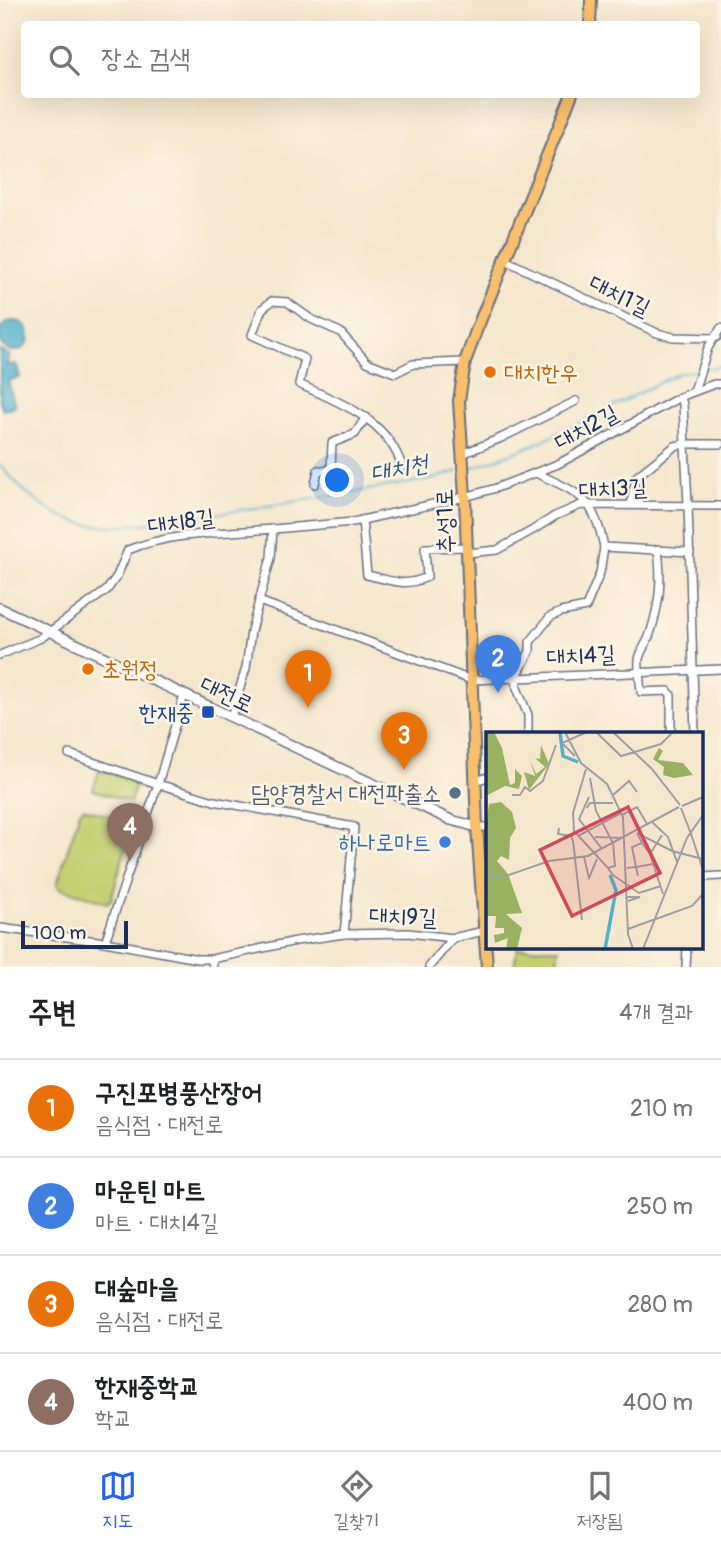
<!DOCTYPE html>
<html lang="ko">
<meta charset="utf-8">
<style>
body{margin:0;font-family:Pangolin,"Poor Story",sans-serif;background:#f6f6f6;color:#202124}
.scale{position:absolute;left:21px;bottom:18px;width:107px;box-sizing:border-box;padding-left:7px;border:4px solid #1b2f5e;border-top:0;font-size:19px;line-height:24px;white-space:nowrap;color:#1b2f5e;-webkit-text-stroke:5px #fcf5e5;paint-order:stroke}
.you{position:absolute;left:338px;top:481px;width:24px;height:24px;margin:-18px;border:5px solid #fff;border-radius:50%;background:#1a73e8;box-shadow:0 0 0 10px #1a73e833}
.badge{display:grid;place-items:center;width:46px;height:46px;border-radius:50%;background:#2563eb;color:#fff;font-size:23px;font-weight:700}
.pin{position:absolute;translate:-50% -58px;filter:drop-shadow(0 2px 4px #0008)}
.pin::after{content:'';position:absolute;top:37px;width:24px;height:21px;background:inherit;clip-path:polygon(0 0,100% 0,50% 100%)}
.list{margin:0;padding:0;list-style:none}
h2{display:flex;justify-content:space-between;align-items:center;height:91px;margin:0;padding:0 28px;font-size:30px}
h2 small{font-size:23px;font-weight:400;color:#757577}
.list li{display:grid;grid-template-columns:46px 1fr auto;gap:21px;align-items:center;box-sizing:border-box;height:98px;padding:0 28px;border-top:2px solid #e0e0e0}
.list b{display:block;font-size:26px;white-space:nowrap}
.list p{margin:0;font-size:23px;white-space:nowrap;color:#757577}
.list em{font-size:23px;font-style:normal;color:#757577}
.icon{flex:none;width:38px;height:38px;fill:none;stroke:currentColor;stroke-width:2;stroke-linecap:round;stroke-linejoin:round}
.map{position:relative;flex:none;width:721px;height:967px;overflow:hidden}
.search{position:absolute;background:#fff;box-shadow:0 7px 28px #0002;left:21px;right:21px;top:21px;height:77px;display:flex;align-items:center;gap:18px;box-sizing:border-box;padding:0 24px;border-radius:7px;color:#757577;font-size:26px}
.sheet{height:483px;background:#fff}
nav{display:flex;justify-content:space-around;align-items:center;box-sizing:border-box;height:98px;border-top:2px solid #e0e0e0;background:#fff;font-size:19px;color:#757577}
nav a{display:grid;justify-items:center;gap:4px}
nav .on{color:#2563eb}
.map>svg:first-child{display:block}
.green{fill:#c2cf70;stroke:#6e7f67;stroke-width:2}
.water{fill:#4fb1ce;stroke:#357096;stroke-width:2}
.lines{fill:none;stroke-linecap:round;stroke-linejoin:round}
.stream{stroke:#4fb1ce;stroke-width:2}
.minor-casing{stroke:#676f85;stroke-width:10}
.tertiary-casing{stroke:#676f85;stroke-width:12}
.primary-casing{stroke:#676f85;stroke-width:14}
.minor{stroke:#fff;stroke-width:7}
.tertiary{stroke:#fff;stroke-width:9}
.primary{stroke:#f8bf6c;stroke-width:10}
.food-dot{fill:#e8710a;stroke:#fcf5e5;stroke-width:2.5}
.transit-dot{fill:#1a4fb4;stroke:#fcf5e5;stroke-width:2.5}
.service-dot{fill:#5c6f8a;stroke:#fcf5e5;stroke-width:2.5}
.shop-dot{fill:#3f7fe0;stroke:#fcf5e5;stroke-width:2.5}
.labels{text-anchor:middle;stroke-width:5;stroke-linejoin:round;paint-order:stroke}
.street-label{font-size:23px;fill:#1b2f5e;stroke:#fcf5e5}
.food-label{font-size:23px;fill:#c56008;stroke:#fcf5e5;text-anchor:start}
.transit-label{font-size:23px;fill:#164399;stroke:#fcf5e5;text-anchor:end}
.service-label{font-size:23px;fill:#4e5e75;stroke:#fcf5e5;text-anchor:end}
.shop-label{font-size:23px;fill:#366cbe;stroke:#fcf5e5;text-anchor:end}
.water-label{font-size:24px;font-style:italic;fill:#2b5680;stroke:#fcf5e5}
.inset-river{fill:none;stroke:#4fb1ce;stroke-width:3.5}
.inset-road{fill:none;stroke:#9e9da1;stroke-width:2}
.view{fill:#d1495b;fill-opacity:0.15;stroke:#d1495b;stroke-width:3.5}
.inset-edge{fill:none;stroke:#1b2f5e;stroke-width:3.5}
</style>
<div class="map">
<svg width="721" height="967" viewBox="0 0 721 967">
<rect width="100%" height="100%" fill="#fcf5e5"/>
<filter id="ink" filterUnits="userSpaceOnUse"><feTurbulence type="fractalNoise" baseFrequency=".0143" numOctaves="2"/><feDisplacementMap in="SourceGraphic" scale="14" xChannelSelector="R" yChannelSelector="G"/><feConvolveMatrix kernelMatrix="1 2 1 2 8 2 1 2 1" color-interpolation-filters="sRGB"/></filter>
<filter id="wash" filterUnits="userSpaceOnUse"><feTurbulence type="fractalNoise" baseFrequency=".00686" numOctaves="4" result="noise"/><feDisplacementMap in="SourceGraphic" scale="28" xChannelSelector="R" yChannelSelector="G"/><feGaussianBlur stdDeviation="1.57" result="paint"/><feColorMatrix in="noise" values="0 0 0 0 0 0 0 0 0 0 0 0 0 0 0 0 0 1.4 0 .05"/><feComposite in="paint" operator="in"/></filter>
<g filter="url(#wash)">
<rect width="100%" height="100%" fill="#f5e7cd"/>
<!-- green -->
<g class="green">
<polygon points="99,770 136,783 130,802 93,790"/>
<polygon points="83,808 130,822 132,825 111,900 107,903 59,888 57,884 80,811"/>
<polygon points="517,948 559,948 556,967 514,967"/>
</g>
<!-- water -->
<g class="water">
<circle cx="14" cy="336" r="15"/>
<polygon points="0,350 9,355 9,360 6,366 16,364 20,377 8,381 15,406 3,410 0,401"/>
</g>
<g class="lines">
<!-- stream -->
<g class="stream">
<polyline points="705,369 721,366"/>
<path d="M0,465C19,488 42,510 71,520C104,532 145,523 178,519C263,508 348,493 433,479L458,471"/>
<path d="M467,469C541,447 610,407 679,373L699,370"/>
</g>
</g>
</g>
<g filter="url(#ink)">
<g class="lines">
<defs>
<g id="minor">
<polyline points="505,260 657,333 673,337 714,338 721,328"/>
<polyline points="694,391 708,348 714,338 717,337"/>
<polyline points="680,397 683,404 688,505 695,734"/>
<polyline points="462,454 501,438 576,401"/>
<path d="M402,467C388,419 340,403 299,384L305,359L252,335L262,309L272,301L287,302L311,319L340,332L367,362L395,373L413,364L465,362"/>
<path d="M536,473C579,493 594,497 604,547L690,552"/>
<polyline points="315,484 318,470 328,471 331,467 332,443 355,434 366,417"/>
<polyline points="631,505 636,477 675,446 685,444 721,444"/>
<path d="M362,520L367,575C391,580 403,588 427,577L425,548L467,547"/>
<polyline points="273,529 353,522 465,497 496,488 558,464 680,397 714,384 721,384"/>
<path d="M658,549C662,581 660,603 650,634C647,643 641,650 639,659C638,669 640,681 641,692L668,691L671,695V734"/>
<polyline points="467,553 497,550 533,530 555,516 581,505 721,506"/>
<path d="M0,655L41,638L107,590L117,576L128,550C172,532 226,533 273,529L271,558L259,601L471,680L721,669"/>
<polyline points="184,695 158,784 214,801 354,827 344,934 408,933 453,938 484,931"/>
<polyline points="231,717 246,668 251,631 259,601"/>
<polyline points="528,734 528,715 517,688 516,678 530,651 530,642 550,617 561,612 586,607 600,573 604,547"/>
<polyline points="69,754 158,784 105,942"/>
<polyline points="475,781 488,777"/>
<polyline points="477,827 488,827"/>
<polyline points="702,877 721,876"/>
<polyline points="0,928 105,942 198,959 212,959"/>
<polyline points="213,967 212,959 296,941 344,934"/>
<polyline points="429,967 453,938"/>
<polyline points="686,967 687,948"/>
</g>
<polyline id="tertiary" points="0,608 369,782 451,820 477,827"/>
<g id="primary">
<polyline points="590,24 591,0"/>
<polyline points="487,967 477,827 465,497 459,401 465,362 476,331 572,94"/>
</g>
</defs>
<!-- minor casing -->
<use href="#minor" class="minor-casing"/>
<!-- tertiary casing -->
<use href="#tertiary" class="tertiary-casing"/>
<!-- primary casing -->
<use href="#primary" class="primary-casing"/>
<!-- minor -->
<use href="#minor" class="minor"/>
<!-- tertiary -->
<use href="#tertiary" class="tertiary"/>
<!-- primary -->
<use href="#primary" class="primary"/>
</g>
</g>
<!-- markers -->
<g class="food-dot">
<circle cx="490" cy="372" r="7"/>
<circle cx="88" cy="669" r="7"/>
</g>
<rect class="transit-dot" x="201" y="705" width="14" height="14" rx="3.5"/>
<circle class="service-dot" cx="455" cy="793" r="7"/>
<circle class="shop-dot" cx="445" cy="842" r="7"/>
<g class="labels">
<!-- street labels -->
<g class="street-label">
<text transform="translate(620 295) rotate(26)" y="8">대치1길</text>
<text transform="translate(586 427) rotate(-29)" y="8">대치2길</text>
<text transform="translate(613 488) rotate(-3)" y="8">대치3길</text>
<text transform="translate(181 521) rotate(-8)" y="8">대치8길</text>
<text transform="translate(445 521) rotate(-92)" y="8">추성1로</text>
<text transform="translate(581 655) rotate(-3)" y="8">대치4길</text>
<text transform="translate(227 694) rotate(25)" y="8">대전로</text>
<text transform="translate(403 916) rotate(2)" y="8">대치9길</text>
</g>
<!-- food labels -->
<g class="food-label">
<text x="504" y="380">대치한우</text>
<text x="102" y="677">초원정</text>
</g>
<!-- transit labels -->
<g class="transit-label">
<text x="194" y="720">한재중</text>
</g>
<!-- service labels -->
<g class="service-label">
<text x="441" y="801">담양경찰서 대전파출소</text>
</g>
<!-- shop labels -->
<g class="shop-label">
<text x="431" y="850">하나로마트</text>
</g>
<!-- water labels -->
<g class="water-label">
<text transform="translate(399 468) rotate(-11)" y="8">대치천</text>
</g>
</g>
<!-- overview -->
<g transform="translate(486 732)">
<rect width="217" height="217" fill="#f5e7cd"/>
<path d="M0,0H8L16,16L24,53L29,51V37L36,44L33,57L19,54L0,64ZM55,13L63,32L43,58L38,40L49,44L44,28L50,42L59,35L49,26L54,27ZM173,16L177,19L172,28L197,31L207,43L188,46L177,43L178,35L167,27ZM15,70L26,80L30,96L24,106L23,128L15,124L11,129L22,142L36,181L20,182L36,196L31,217H20L22,206L9,211L8,203L18,201V196H9L10,184H0V93L3,72Z" fill="#99b262"/>
<path class="inset-river" d="M74,0L77,24L92,30M119,217L130,158L124,143"/>
<path class="inset-road" d="M79,0L95,31L121,52L137,85L142,202L147,217M110,0L135,24L175,12L187,0M127,0L166,37L194,73M89,24L76,11L101,0M100,37L87,81L88,99L122,136M104,46L110,79L127,111L129,134L122,136L127,143L153,161L175,154M26,63H34L39,55L44,59L57,49L70,13M127,63L143,49L151,60M103,65L93,87L116,117M196,74L217,65M101,76L104,71H127M195,76L205,102M136,83L151,75L161,92M166,90L182,105L191,130M73,96L72,102L85,104L87,109L96,188M151,101L186,119L217,127M205,102L217,138M92,104L135,81M109,105L136,106M156,111L164,122L176,103M164,122L177,162M98,125L103,146L111,127M141,136L150,135L146,115L156,111L151,101M0,142L17,145L63,129L102,124L193,75M152,144L150,135L167,132M141,165H154L142,169M142,197L206,174L217,162M157,217L201,106L217,83"/>
<path class="view" d="M142,75L174,141L86,184L54,118Z"/>
<rect width="217" height="217" class="inset-edge"/>
</g>
</svg>
<div class="scale">100 m</div>
<div class="you"></div>
<div class="pin badge" style="left:308px;top:708px;background:#e8710a">1</div>
<div class="pin badge" style="left:498px;top:693px;background:#3f7fe0">2</div>
<div class="pin badge" style="left:404px;top:770px;background:#e8710a">3</div>
<div class="pin badge" style="left:130px;top:861px;background:#8d6e63">4</div>
<div class="search"><svg class="icon" aria-label="search" viewBox="0 0 24 24"><circle cx="10" cy="10" r="6"/><path d="M15 15l6 6"/></svg>장소 검색</div>
</div>
<section class="sheet">
<h2>주변<small>4개 결과</small></h2>
<ul class="list">
<li><span class="badge" style="background:#e8710a">1</span><div><b>구진포병풍산장어</b><p>음식점 · 대전로</p></div><em>210 m</em></li>
<li><span class="badge" style="background:#3f7fe0">2</span><div><b>마운틴 마트</b><p>마트 · 대치4길</p></div><em>250 m</em></li>
<li><span class="badge" style="background:#e8710a">3</span><div><b>대숲마을</b><p>음식점 · 대전로</p></div><em>280 m</em></li>
<li><span class="badge" style="background:#8d6e63">4</span><div><b>한재중학교</b><p>학교</p></div><em>400 m</em></li>
</ul>
</section>
<nav>
<a class="on"><svg class="icon" aria-label="map" viewBox="0 0 24 24"><path d="M3 6l6-2 6 2 6-2v14l-6 2-6-2-6 2zM9 4v14M15 6v14"/></svg>지도</a>
<a><svg class="icon" aria-label="directions" viewBox="0 0 24 24"><path d="M12 3l9 9-9 9-9-9zM9 14v-3h6M13 9l2 2-2 2"/></svg>길찾기</a>
<a><svg class="icon" aria-label="saved" viewBox="0 0 24 24"><path d="M7 4h10v16l-5-4-5 4z"/></svg>저장됨</a>
</nav>
